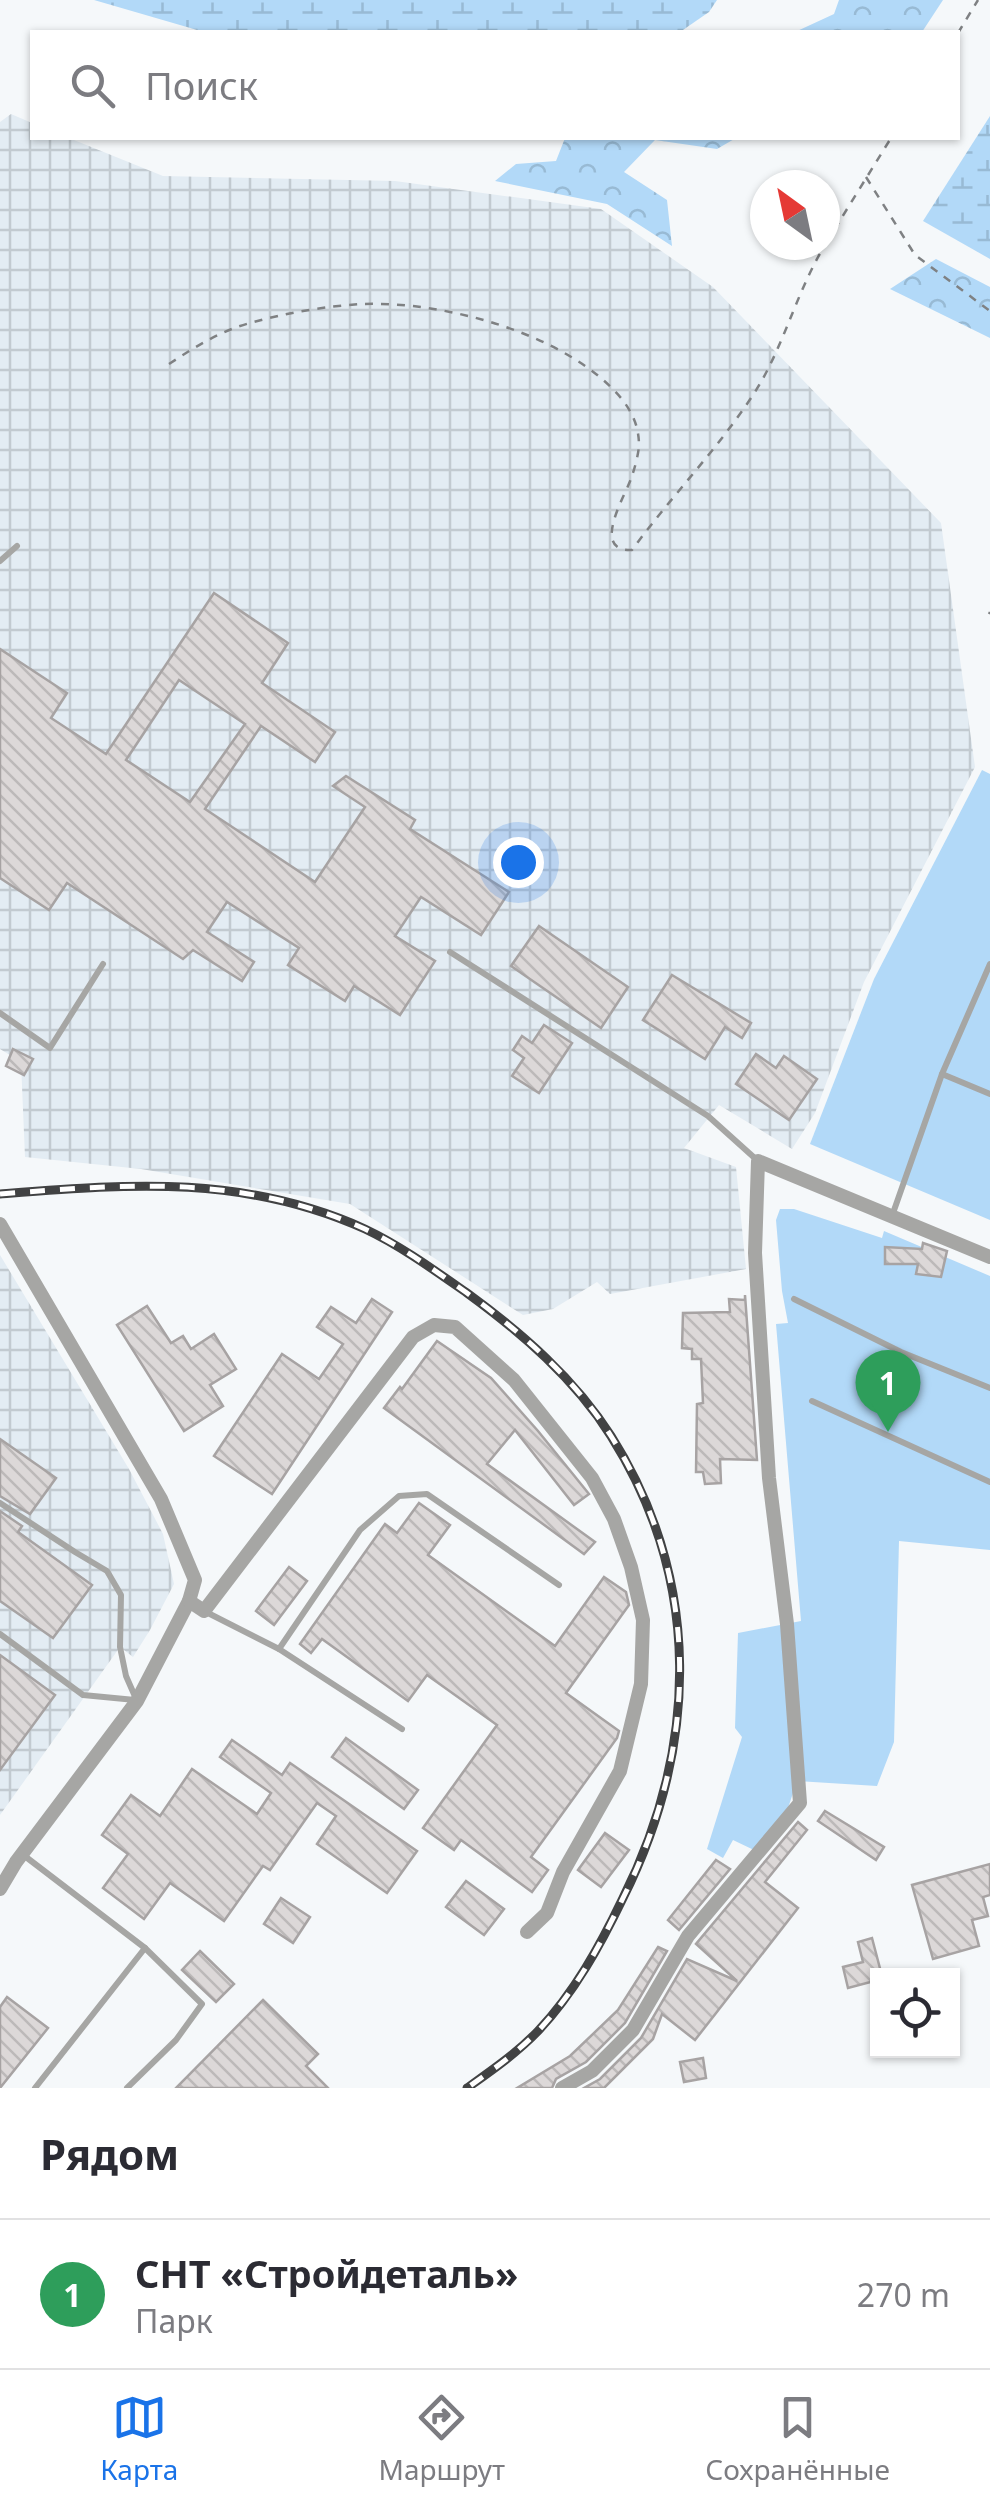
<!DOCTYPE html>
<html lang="ru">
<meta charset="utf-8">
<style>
body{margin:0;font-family:"Noto Sans",sans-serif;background:#f2f2f3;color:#2b2b33}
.controls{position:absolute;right:30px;bottom:30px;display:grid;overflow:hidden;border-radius:0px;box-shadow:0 2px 8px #0004}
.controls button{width:90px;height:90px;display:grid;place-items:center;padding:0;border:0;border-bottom:2px solid #e1e1e2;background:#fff;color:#2b2b33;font:50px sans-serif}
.compass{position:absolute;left:750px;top:170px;width:90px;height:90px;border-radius:50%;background:#fff;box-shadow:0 2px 8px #0004;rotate:327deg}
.you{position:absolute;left:518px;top:862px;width:35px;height:35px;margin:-25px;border:8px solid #fff;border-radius:50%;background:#1a73e8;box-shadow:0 0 0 15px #1a73e833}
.badge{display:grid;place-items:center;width:65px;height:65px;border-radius:50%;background:#1a73e8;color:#fff;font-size:32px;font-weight:700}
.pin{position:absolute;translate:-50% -82px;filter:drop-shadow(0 2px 5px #0008)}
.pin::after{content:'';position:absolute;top:52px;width:35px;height:30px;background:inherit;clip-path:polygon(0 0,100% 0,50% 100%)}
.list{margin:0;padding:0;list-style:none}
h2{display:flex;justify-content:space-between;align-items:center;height:130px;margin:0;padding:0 40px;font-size:42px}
h2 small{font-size:32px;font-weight:400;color:#7c7c81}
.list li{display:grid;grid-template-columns:65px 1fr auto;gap:30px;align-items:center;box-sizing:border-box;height:150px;padding:0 40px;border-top:2px solid #e1e1e2}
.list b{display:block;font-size:38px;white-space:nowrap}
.list p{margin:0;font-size:32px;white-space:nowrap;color:#7c7c81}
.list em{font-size:32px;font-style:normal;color:#7c7c81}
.icon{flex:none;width:55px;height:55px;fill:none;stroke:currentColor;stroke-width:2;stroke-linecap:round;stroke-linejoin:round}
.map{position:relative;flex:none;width:990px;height:2088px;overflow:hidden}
.search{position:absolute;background:#fff;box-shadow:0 2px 8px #0004;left:30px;right:30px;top:30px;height:110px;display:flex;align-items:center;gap:25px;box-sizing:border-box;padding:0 35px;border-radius:0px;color:#7c7c81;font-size:38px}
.sheet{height:280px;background:#fff}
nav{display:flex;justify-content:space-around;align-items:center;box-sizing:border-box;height:140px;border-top:2px solid #e1e1e2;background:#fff;font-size:28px;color:#7c7c81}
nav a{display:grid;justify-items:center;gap:5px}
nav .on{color:#1a73e8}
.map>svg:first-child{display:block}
.industrial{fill:url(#industrial-grid)}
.green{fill:#b2d9f8}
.forest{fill:url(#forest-crowns)}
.wetland{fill:url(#wetland-marsh)}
.building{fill:url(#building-back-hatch);stroke:#a7a3a3;stroke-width:2.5;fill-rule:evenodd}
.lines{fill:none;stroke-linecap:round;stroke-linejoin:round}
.path{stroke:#7f8183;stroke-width:2.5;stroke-dasharray:8 8;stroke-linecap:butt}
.service{stroke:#a6a6a4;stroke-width:6}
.minor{stroke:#a6a6a4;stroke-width:14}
.rail-casing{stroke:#414243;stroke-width:9}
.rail{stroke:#fff;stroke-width:5;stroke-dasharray:15;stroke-linecap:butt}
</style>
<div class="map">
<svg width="990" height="2088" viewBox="0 0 990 2088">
<defs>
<pattern id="industrial-grid" width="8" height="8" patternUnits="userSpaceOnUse" patternTransform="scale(2.5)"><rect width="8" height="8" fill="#e3ecf3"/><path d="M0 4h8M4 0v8" fill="none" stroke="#c2cad0"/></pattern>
<pattern id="forest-crowns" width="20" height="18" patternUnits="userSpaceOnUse" patternTransform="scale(2.5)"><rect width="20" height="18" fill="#b2d9f8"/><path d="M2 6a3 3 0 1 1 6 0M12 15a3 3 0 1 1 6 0" fill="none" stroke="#98bad4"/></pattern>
<pattern id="wetland-marsh" width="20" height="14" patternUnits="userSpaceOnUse" patternTransform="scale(2.5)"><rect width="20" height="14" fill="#b2d9f8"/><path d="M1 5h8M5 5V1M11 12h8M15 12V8" fill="none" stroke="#98bad4"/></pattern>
<pattern id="building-back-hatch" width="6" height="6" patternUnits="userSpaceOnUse" patternTransform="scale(2.5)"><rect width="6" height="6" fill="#dcd8d8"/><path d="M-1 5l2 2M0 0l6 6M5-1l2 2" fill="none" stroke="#bcb9b9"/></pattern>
</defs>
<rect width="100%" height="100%" fill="#f5f8fa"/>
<!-- industrial -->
<g class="industrial">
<polygon points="11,114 32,123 32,138 69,138 163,176 395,181 601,209 713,287 941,523 975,767 864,982 815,1113 792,1149 719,1105 684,1148 736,1167 746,1269 610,1294 597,1282 553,1309 523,1315 350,1204 141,1169 25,1157 21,1062 0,1049 0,122"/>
<polygon points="0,1255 129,1469 163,1534 174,1584 150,1630 133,1657 120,1647 0,1815"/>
</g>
<!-- green -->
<g class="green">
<polygon points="982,770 990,774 990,1220 810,1144 874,979"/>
<polygon points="780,1209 794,1209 882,1238 884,1231 990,1276 990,1550 899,1541 894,1742 877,1786 797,1781 785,1817 756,1851 733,1840 723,1858 707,1849 742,1737 735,1728 738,1633 801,1621 776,1324 788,1323 782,1291 776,1220"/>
</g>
<!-- forest -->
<g class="forest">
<polygon points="839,0 943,0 922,32 795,32 834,14"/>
<polygon points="565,138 736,138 717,149 655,140 624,172 667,200 672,246 607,204 495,181 516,164 556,161"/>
<polygon points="936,259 990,287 990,338 890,289"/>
</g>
<!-- wetland -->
<g class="wetland">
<polygon points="94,0 717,0 709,12 680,32 204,32"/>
<polygon points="990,116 990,259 923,221"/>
</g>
<!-- building -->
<g class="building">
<path d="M214,593L288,643L262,683L335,732L315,762L261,726L205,809L315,882L365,807L333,786L346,776L415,820L410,829L509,892L481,935L421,897L395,936L435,961L400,1015L354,986L345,1001L288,965L299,948L227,902L207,932L254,962L242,981L193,950L183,959L67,883L49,910L0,878V649L67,693L51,718L106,754ZM179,680L245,724L190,802L126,760Z"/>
<polygon points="539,926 628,987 601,1028 511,966"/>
<polygon points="672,975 751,1023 742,1038 725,1027 705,1059 643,1020"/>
<polygon points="544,1025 572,1043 539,1093 512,1076 524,1058 513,1050 522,1036 532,1043"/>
<polygon points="13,1049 33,1059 24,1075 6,1066"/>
<polygon points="756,1054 776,1068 784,1056 817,1079 789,1120 736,1084"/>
<polygon points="923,1243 947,1251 941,1277 916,1274 918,1264 885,1264 885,1247 922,1249"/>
<polygon points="745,1295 757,1460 720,1459 721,1483 705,1484 703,1472 696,1472 697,1404 703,1403 701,1359 692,1359 692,1349 682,1348 683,1313 730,1312 729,1299 745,1300"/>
<polygon points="372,1299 392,1312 272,1494 214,1456 282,1354 319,1379 343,1344 317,1327 331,1307 356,1323"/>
<polygon points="147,1306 171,1343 183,1336 191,1349 214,1334 236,1369 210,1385 223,1406 184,1431 117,1325"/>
<polygon points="437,1341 491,1378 538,1431 589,1494 574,1505 515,1430 487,1464 595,1542 584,1554 384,1408 400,1387 402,1389"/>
<polygon points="0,1439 56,1478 30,1514 0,1496"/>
<polygon points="419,1503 450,1525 428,1555 555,1646 604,1577 626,1592 629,1605 566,1693 619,1731 617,1738 531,1857 548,1870 532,1892 461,1840 454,1850 423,1828 497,1725 427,1675 408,1701 322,1639 311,1653 300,1644 385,1524 397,1533"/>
<polygon points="0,1511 22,1526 18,1532 92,1585 53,1638 0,1601"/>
<polygon points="289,1567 307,1581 274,1625 256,1611"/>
<polygon points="0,1655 55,1695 0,1770"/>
<polygon points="346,1738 418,1790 404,1809 332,1757"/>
<polygon points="232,1740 282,1775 290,1763 417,1851 387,1893 317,1844 336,1816 317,1803 270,1870 263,1866 224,1921 170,1883 144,1919 103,1888 128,1854 102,1835 131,1795 160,1816 192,1769 257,1814 271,1793 220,1757"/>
<polygon points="825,1811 884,1847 876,1860 818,1821"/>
<polygon points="798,1822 807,1830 765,1882 798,1908 695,2040 662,2014 653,2039 604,2088 584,2088 600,2079 641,2038 687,1959 737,1981 696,1944"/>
<polygon points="605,1833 629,1850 601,1887 578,1870"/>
<polygon points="716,1860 730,1869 679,1930 668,1920"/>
<polygon points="990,1864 990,1895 983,1897 988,1916 972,1920 979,1946 933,1959 912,1885"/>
<polygon points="466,1881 504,1909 484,1935 446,1907"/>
<polygon points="281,1898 310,1917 293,1943 264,1924"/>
<polygon points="872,1938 882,1976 878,1976 878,1980 848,1988 843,1967 863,1962 858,1942"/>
<polygon points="658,1947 667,1951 625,2023 586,2062 556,2079 552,2088 517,2088 570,2056 618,2010"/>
<polygon points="200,1951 234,1984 216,2002 182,1970"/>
<polygon points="7,1997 48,2028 0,2088 0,2007"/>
<polygon points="263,2000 318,2054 306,2066 328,2088 176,2088"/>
<polygon points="703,2058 706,2078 684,2082 680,2062"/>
</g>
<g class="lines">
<!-- path -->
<g class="path">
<polyline points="958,33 978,0"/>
<polyline points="866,177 915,255 990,311"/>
<polyline points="826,243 891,138"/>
<path d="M169,364C195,347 220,331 250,323C286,313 326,306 363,304C445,301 567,334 621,398C633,413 639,427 639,446C638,456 635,467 632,476C627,493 589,552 632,550C670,498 715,452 751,398C783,351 795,294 825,245"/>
<polyline points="989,614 990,612"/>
</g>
<!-- service -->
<g class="service">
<polyline points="0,561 17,546"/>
<polyline points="450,952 708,1116 758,1161"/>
<polyline points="0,1013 50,1048 103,964"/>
<polyline points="942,1074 990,964"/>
<polyline points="892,1216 942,1074 990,1094"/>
<polyline points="794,1299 901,1352 990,1388"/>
<polyline points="812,1401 990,1482"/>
<polyline points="0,1503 75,1552 107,1571 121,1595 120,1647 126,1676 137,1701"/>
<polyline points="206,1612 279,1649 402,1729"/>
<polyline points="0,1634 83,1695 135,1700"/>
<polyline points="279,1649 360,1530 399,1496 427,1494 559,1585"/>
<polyline points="22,1854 145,1948 35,2088"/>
<polyline points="127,2088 176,2040 202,2004 145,1948"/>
</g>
<!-- minor -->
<g class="minor">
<polyline points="0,1224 161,1499 195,1580 189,1601 137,1701 16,1862 0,1889"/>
<polyline points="189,1601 204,1611 413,1337 434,1325 455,1327 514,1380 592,1478 614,1519 631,1567 643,1620 641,1684 620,1771 563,1872 547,1913 527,1932"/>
<polyline points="562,2088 592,2071 633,2030 688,1936 800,1803 787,1624 769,1478 755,1253 758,1161 990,1257"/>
</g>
<defs>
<path id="rail" d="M0,1194C129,1184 243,1174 365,1229C401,1246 434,1270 467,1293C522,1333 575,1379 611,1436C703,1582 698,1748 623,1898C600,1946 574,1993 538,2031C517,2053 491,2071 467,2088"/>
</defs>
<!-- rail casing -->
<use href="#rail" class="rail-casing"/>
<!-- rail -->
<use href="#rail" class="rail"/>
</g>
</svg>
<div class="controls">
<button><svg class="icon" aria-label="locate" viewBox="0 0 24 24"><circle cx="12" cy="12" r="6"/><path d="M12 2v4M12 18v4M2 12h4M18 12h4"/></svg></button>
</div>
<svg class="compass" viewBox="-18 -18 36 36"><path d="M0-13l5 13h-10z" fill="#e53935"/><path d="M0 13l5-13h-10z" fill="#7c7c81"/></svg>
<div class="you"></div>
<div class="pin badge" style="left:888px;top:1432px;background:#2e9e5b">1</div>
<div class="search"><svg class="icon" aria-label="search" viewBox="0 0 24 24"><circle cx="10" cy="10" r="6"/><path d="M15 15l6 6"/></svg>Поиск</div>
</div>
<section class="sheet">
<h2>Рядом<small></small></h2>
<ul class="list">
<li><span class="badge" style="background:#2e9e5b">1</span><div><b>СНТ «Стройдеталь»</b><p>Парк</p></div><em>270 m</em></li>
</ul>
</section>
<nav>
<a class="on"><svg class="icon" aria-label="map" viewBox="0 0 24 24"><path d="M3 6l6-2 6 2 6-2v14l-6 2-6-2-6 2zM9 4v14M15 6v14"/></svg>Карта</a>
<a><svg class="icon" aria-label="directions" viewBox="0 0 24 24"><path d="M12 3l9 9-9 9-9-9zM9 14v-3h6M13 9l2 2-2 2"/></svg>Маршрут</a>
<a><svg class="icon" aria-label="saved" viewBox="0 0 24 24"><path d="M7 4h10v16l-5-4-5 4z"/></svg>Сохранённые</a>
</nav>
